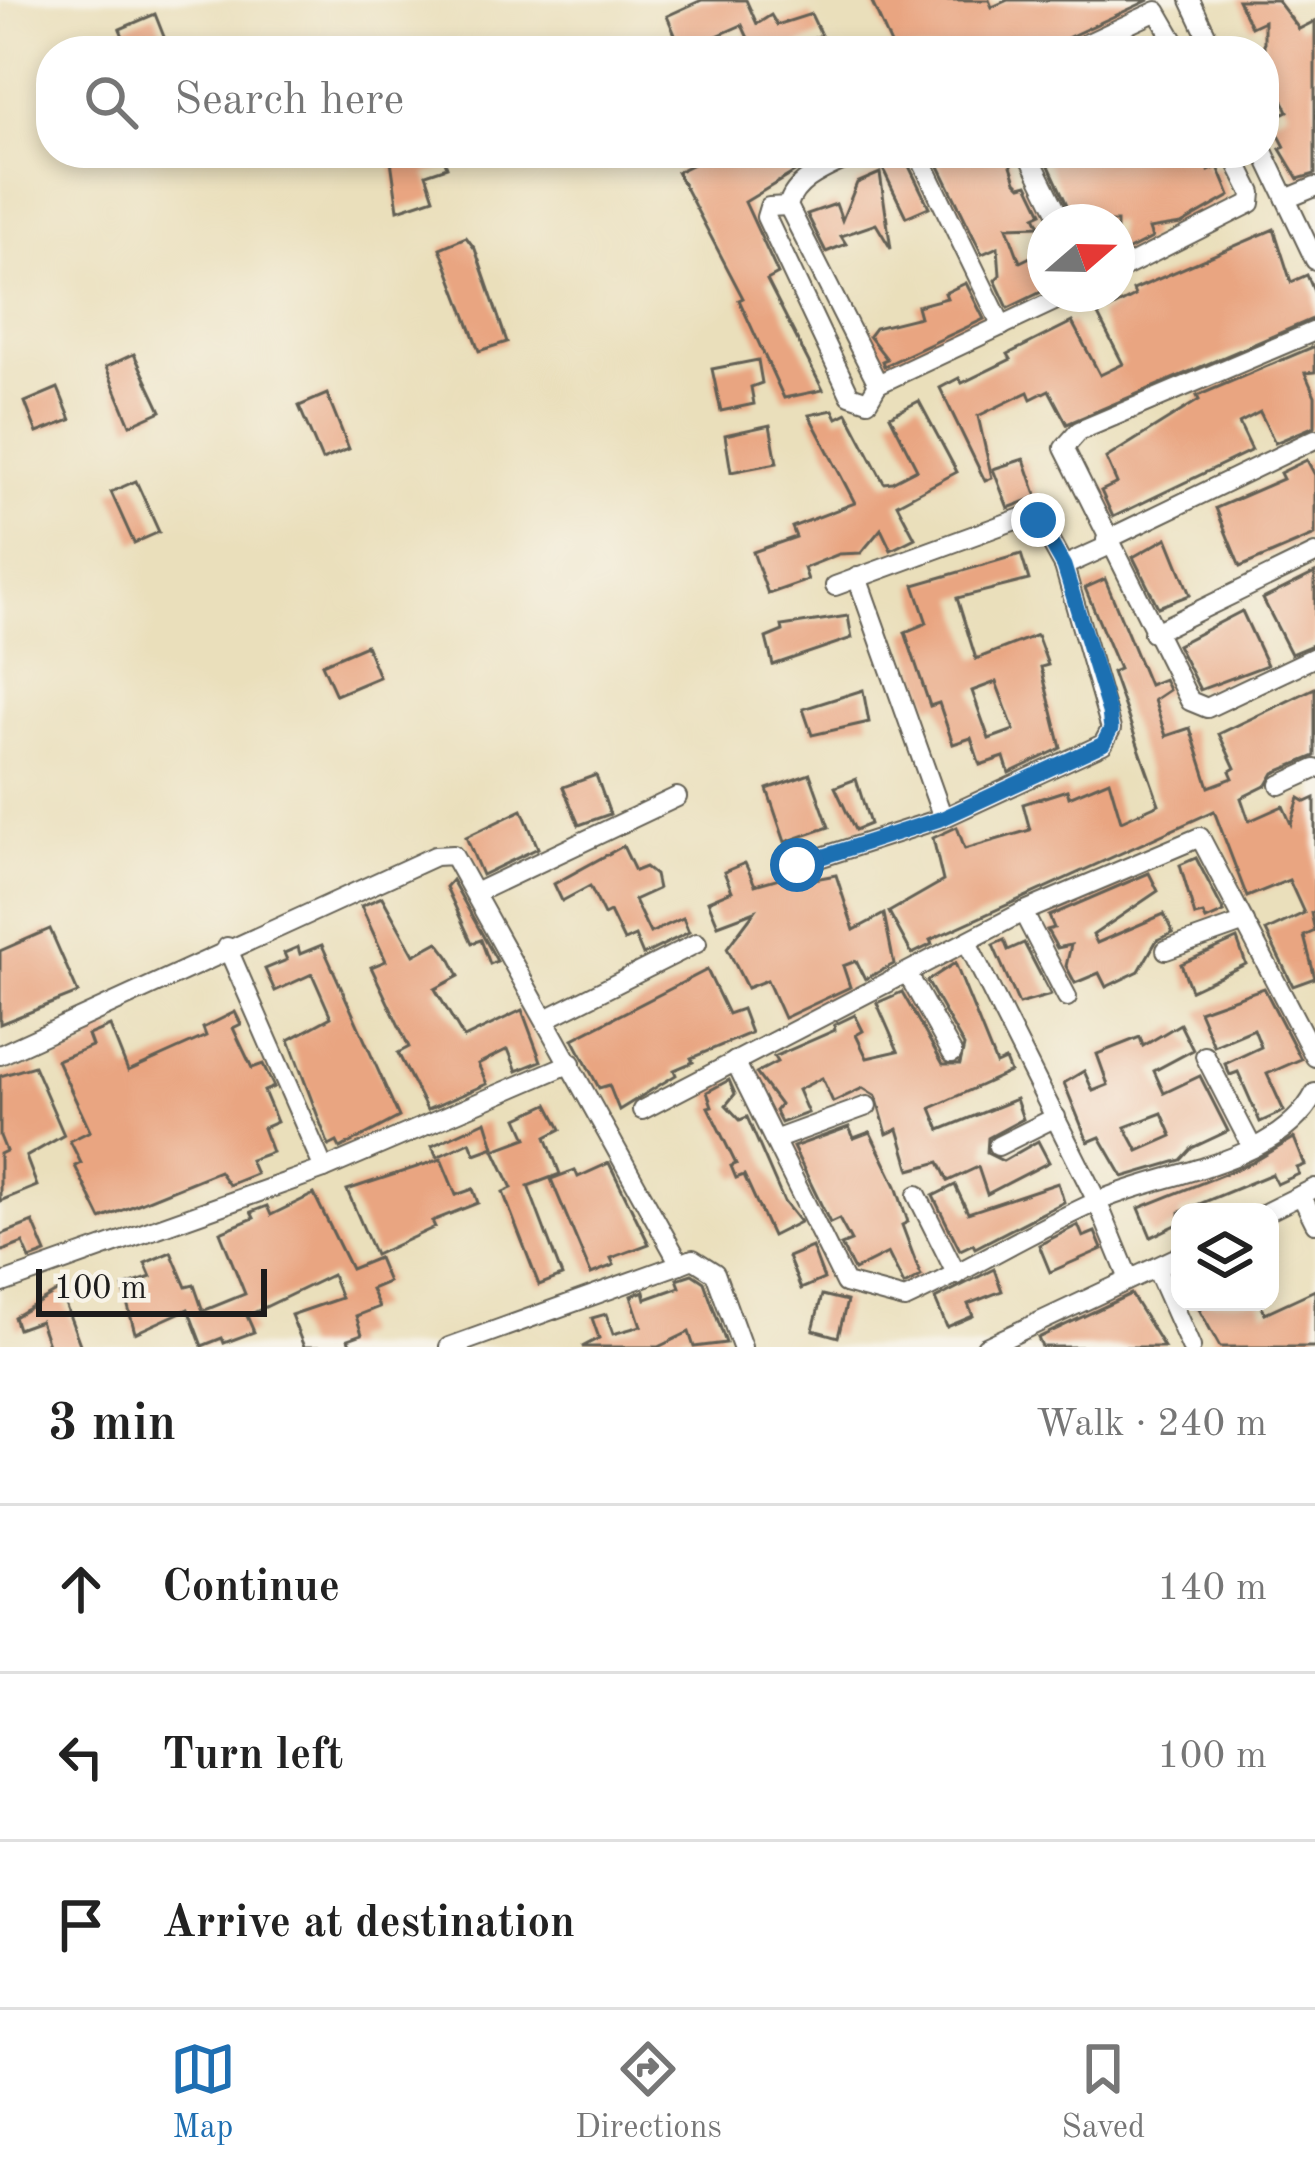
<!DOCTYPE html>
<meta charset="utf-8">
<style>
body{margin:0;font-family:"Old Standard TT",serif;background:#f6f6f6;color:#222}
.controls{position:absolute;right:36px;bottom:36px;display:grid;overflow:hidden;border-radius:24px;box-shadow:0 6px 18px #0003}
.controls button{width:108px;height:108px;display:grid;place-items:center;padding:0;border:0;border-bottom:3px solid #e0e0e0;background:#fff;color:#222;font:60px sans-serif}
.compass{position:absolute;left:1027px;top:204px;width:108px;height:108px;border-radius:50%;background:#fff;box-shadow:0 6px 18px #0003;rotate:70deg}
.scale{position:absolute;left:36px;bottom:30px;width:231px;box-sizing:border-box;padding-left:12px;border:6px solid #1c1c1c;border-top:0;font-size:33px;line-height:42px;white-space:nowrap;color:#1c1c1c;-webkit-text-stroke:9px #f7f3e8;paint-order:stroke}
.stop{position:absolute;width:36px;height:36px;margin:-27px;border:9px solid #1f6fb2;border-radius:50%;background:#fff}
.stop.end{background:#1f6fb2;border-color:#fff;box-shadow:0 3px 12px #0008}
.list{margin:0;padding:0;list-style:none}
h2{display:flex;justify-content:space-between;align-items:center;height:156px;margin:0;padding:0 48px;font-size:51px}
h2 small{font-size:39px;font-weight:400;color:#767676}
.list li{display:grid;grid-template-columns:78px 1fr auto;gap:36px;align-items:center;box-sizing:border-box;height:168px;padding:0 48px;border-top:3px solid #e0e0e0}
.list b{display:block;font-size:45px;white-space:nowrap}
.list em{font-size:39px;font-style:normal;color:#767676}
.icon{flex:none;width:66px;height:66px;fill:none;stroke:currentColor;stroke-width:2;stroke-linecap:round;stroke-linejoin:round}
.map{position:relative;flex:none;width:1315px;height:1347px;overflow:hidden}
.search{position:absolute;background:#fff;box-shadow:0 6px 18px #0003;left:36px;right:36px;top:36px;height:132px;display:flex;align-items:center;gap:30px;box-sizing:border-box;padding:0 42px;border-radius:48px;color:#767676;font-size:45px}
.sheet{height:660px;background:#fff}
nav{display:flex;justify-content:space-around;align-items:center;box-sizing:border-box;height:168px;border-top:3px solid #e0e0e0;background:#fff;font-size:33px;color:#767676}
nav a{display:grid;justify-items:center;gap:6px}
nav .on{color:#1f6fb2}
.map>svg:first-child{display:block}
.building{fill:#e9a581;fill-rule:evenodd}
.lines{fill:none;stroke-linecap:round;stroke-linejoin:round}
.minor-casing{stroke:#646054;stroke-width:22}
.minor{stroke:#fff;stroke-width:18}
.route{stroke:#1f6fb2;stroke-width:15}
</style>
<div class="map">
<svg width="1315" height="1347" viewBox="0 0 1315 1347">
<rect width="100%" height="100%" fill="#f7f3e8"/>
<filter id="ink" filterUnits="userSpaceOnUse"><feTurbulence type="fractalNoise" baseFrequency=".00833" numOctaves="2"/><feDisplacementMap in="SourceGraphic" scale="24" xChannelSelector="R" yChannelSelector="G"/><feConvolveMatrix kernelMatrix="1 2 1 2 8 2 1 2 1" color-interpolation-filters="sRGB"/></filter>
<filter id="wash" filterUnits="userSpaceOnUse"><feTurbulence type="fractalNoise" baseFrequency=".004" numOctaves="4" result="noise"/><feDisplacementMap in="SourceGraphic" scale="48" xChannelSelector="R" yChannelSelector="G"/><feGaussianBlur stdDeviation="2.7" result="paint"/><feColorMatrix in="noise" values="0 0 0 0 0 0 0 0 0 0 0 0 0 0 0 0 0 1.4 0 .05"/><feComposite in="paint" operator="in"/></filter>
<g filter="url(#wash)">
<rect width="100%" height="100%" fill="#eadfbb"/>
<g id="blocks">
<!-- building -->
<g class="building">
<polygon points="702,0 746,0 757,24 771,15 777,25 811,14 821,35 785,51 754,51 742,25 717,36 724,51 682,51 667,16"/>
<polygon points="871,0 989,0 992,7 1008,0 1149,0 1065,39 1051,51 894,51"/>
<polygon points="1238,0 1277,0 1299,29 1315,21 1315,174 1298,179 1280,149 1285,147 1271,120 1288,111 1278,91 1264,97 1264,21 1251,27"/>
<polygon points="155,14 168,47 129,51 120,29"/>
<polygon points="390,153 418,154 420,159 442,153 447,167 426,174 434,198 398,210"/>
<polygon points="716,153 826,153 745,202 778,274 767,280 823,390 784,398 739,300 743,298 677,172"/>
<polygon points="939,153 964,153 967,161 984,153 1007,153 1016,181 1021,186 1028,184 1042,213 1035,216 1040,226 1007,227 1020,262 1045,250 1045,290 1008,308 995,280 1000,275 998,247 982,254 934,156"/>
<polygon points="1043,153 1204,153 1209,171 1218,167 1230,196 1181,224 1149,229 1152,238 1117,256 1117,222 1075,222"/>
<polygon points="906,160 929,207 906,217 883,169"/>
<polygon points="880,173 891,249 876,224 841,236 846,244 826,252 807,214 836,204 842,220 857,183"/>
<polygon points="1274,229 1291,282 1307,275 1315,294 1315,318 1067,424 1049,390 1031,399 1028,392 978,416 992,478 985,481 940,388 959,378 962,383 1011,359 1008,354 1072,322 1100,375 1123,364 1098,315 1135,296 1133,290"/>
<polygon points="466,237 475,249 507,342 479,351 440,248"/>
<polygon points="966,283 984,319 884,366 882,361 887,359 869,336 875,328 920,317 917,306 947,298 945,293"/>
<polygon points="1315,346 1315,372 1305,373 1315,396 1315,426 1275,443 1260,412 1239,423 1252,450 1113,517 1101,491 1117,483 1106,458 1199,400 1197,396"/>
<polygon points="134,354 161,411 130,425 106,367"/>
<polygon points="758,360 762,383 751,387 754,404 721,411 712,369"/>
<polygon points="58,388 71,420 37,433 25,402"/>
<polygon points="327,394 349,449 322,460 299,406"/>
<polygon points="919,401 957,472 897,504 915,538 891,550 881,529 861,553 839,554 804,568 808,580 768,594 753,552 796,537 792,527 855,503 809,415 833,410 837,418 847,413 884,483 892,482 917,469 890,416"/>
<polygon points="770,425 777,463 731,472 725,435"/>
<polygon points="1024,459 1037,497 1008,508 993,469"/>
<polygon points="1307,460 1315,475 1315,535 1240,567 1216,508 1283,479 1280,473"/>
<polygon points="136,481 159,532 134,543 111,492"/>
<polygon points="1167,538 1190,595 1158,607 1133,557"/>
<path d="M1021,554L1029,580L957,598L976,659L1037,635L1048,665L1041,667L1061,748L1009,773L1004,757L980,765L971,738L953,744L939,703L930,706L905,632L927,623L914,585ZM996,682L1014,730L989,739L972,691Z"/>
<polygon points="1315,573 1315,644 1291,654 1263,599"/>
<polygon points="1105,579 1149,685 1164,679 1169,690 1154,700 1166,736 1190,728 1209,787 1233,778 1230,771 1235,768 1219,734 1315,688 1315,756 1274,773 1267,785 1241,798 1249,821 1283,806 1291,824 1299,798 1306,802 1315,798 1315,911 1311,913 1315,931 1304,936 1315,978 1293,986 1266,931 1304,913 1289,880 1247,897 1214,811 930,940 932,944 912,954 889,912 943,881 933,838 957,827 965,849 1030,830 1023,804 1067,790 1069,797 1109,780 1121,821 1159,804 1112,672 1119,669 1085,588"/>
<polygon points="1242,611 1267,665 1200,690 1177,645"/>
<polygon points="848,616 852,638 773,665 766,638 783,631 782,626"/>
<polygon points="366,645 379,677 336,695 322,664"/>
<polygon points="863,690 869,722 812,735 803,709"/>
<polygon points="810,774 829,827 785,842 767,789"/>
<polygon points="596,775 610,814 579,825 563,787"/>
<polygon points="856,779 870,824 855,830 835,787"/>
<polygon points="522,810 538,848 482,875 466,837"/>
<polygon points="623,846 635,871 645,867 655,875 658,889 634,900 650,933 683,918 689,932 643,955 635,936 624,941 610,912 604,915 590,886 562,901 554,884"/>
<polygon points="1196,858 1224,912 1206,920 1203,914 1195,916 1180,865"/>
<polygon points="745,863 755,885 786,876 788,884 836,875 854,930 884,914 894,964 865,979 856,961 843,966 850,987 784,1018 767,980 747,988 727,948 755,911 718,925 708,901 732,891 724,872"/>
<polygon points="1149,873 1158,891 1093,935 1097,943 1164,914 1173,933 1157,940 1139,971 1106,987 1099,973 1075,983 1066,966 1071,945 1057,948 1047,930 1054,928 1049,916"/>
<polygon points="452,880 497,961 490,964 481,940 472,943 446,887"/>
<polygon points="382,897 414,955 438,942 449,956 459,976 435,989 464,1038 522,1010 541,1061 517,1071 508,1049 478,1064 487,1084 427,1110 398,1053 409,1047 371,967 386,961 361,906"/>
<polygon points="50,929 78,993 0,1024 0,951"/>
<polygon points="1237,939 1246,964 1191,990 1181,964"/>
<polygon points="1004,940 1008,950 1024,943 1051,995 1019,1004 993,945"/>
<polygon points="322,945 399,1117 340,1148 337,1142 329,1146 289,1040 331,1017 312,974 275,991 265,969 287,960 284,953 298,947 300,954"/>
<polygon points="955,963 996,1064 1005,1060 1010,1072 931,1108 940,1130 1016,1099 1023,1119 988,1138 987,1153 1003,1161 1038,1141 1049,1162 987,1194 978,1167 948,1181 939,1162 910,1170 898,1129 887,1134 876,1096 863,1088 833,1102 822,1078 798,1090 808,1113 781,1123 775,1111 780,1105 756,1073 777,1062 774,1057 835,1030 834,1025 855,1015 863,1031 856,1035 867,1058 898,1051 877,1003 902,992 943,1064 960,1064 964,1046 927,981"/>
<polygon points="707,970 728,1014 742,1009 751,1033 691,1058 693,1062 674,1070 676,1075 619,1110 609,1085 599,1088 573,1039"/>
<polygon points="1264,988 1301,1059 1267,1074 1284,1111 1260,1122 1238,1072 1230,1075 1225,1064 1261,1047 1254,1029 1214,1046 1199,1011"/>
<polygon points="235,1012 241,1024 233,1028 252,1068 263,1064 274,1087 264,1091 277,1122 263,1128 272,1152 250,1160 256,1174 229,1185 219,1171 101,1219 75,1166 81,1163 70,1141 90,1131 57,1060 92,1046 88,1035 110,1026 128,1071 206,1036 203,1028"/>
<path d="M1180,1024L1193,1050L1154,1071L1164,1093L1200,1076L1228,1131L1192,1148L1181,1160L1123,1177L1100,1137L1088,1142L1064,1083L1084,1071L1093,1091L1108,1085L1097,1054L1140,1037L1143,1046ZM1162,1113L1172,1136L1138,1151L1125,1127Z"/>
<polygon points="34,1066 64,1135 26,1157 37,1186 0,1201 0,1154 6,1151 0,1136 0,1076"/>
<polygon points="729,1080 735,1094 726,1105 740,1120 747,1117 784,1202 800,1222 772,1236 744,1175 736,1178 731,1166 736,1164 708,1107 712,1106 707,1092"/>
<polygon points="548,1104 561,1129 546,1137 560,1174 528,1186 562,1276 539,1285 503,1192 512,1188 494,1150 527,1138 518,1118"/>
<polygon points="486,1121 494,1147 475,1154 470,1142 437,1157 432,1146"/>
<polygon points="849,1127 854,1138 870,1132 896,1186 908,1222 902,1225 921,1276 904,1285 888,1253 854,1270 841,1245 851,1241 839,1219 830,1223 793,1147"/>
<polygon points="1294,1138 1305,1165 1297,1168 1299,1174 1277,1184 1272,1174 1180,1212 1180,1223 1151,1237 1139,1208 1252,1163"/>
<polygon points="441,1159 456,1195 473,1189 478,1203 432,1221 435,1227 375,1255 347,1190"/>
<polygon points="609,1163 649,1244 611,1258 614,1265 591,1274 551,1179 575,1170 578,1177"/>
<polygon points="1058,1183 1064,1202 975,1248 973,1244 960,1250 933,1196 955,1185 968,1213"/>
<polygon points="314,1194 351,1269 378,1258 388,1282 371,1289 379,1307 356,1316 362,1334 348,1339 351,1347 304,1347 291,1315 341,1298 332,1275 247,1316 254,1332 224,1343 222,1338 202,1346 188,1309 135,1333 123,1287 151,1277 145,1263 171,1252 186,1287 194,1285 203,1311 245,1294 220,1232 254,1218 251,1212 267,1206 271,1215"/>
<polygon points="33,1222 46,1253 30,1259 23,1243 0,1252 0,1235"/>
<polygon points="1078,1225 1083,1237 1095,1232 1102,1249 1050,1272 1039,1245"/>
<polygon points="812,1247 824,1279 801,1289 788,1257"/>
<polygon points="994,1269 1002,1291 968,1304 973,1316 947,1327 935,1299"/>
<polygon points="692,1274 704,1282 726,1343 694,1347 689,1332 658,1347 582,1347 599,1338 592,1318 606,1314 613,1334 641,1326 631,1296 644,1291 646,1299 680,1287 677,1279"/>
<polygon points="60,1290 81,1347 49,1347 40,1321 18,1329 14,1317"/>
<polygon points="1315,1290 1315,1347 1220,1347 1195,1302 1259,1302 1265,1313"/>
<polygon points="1131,1294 1164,1347 1042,1347 1038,1338"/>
<polygon points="822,1295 847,1301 838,1337 813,1330"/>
</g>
</g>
</g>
<g filter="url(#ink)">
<use href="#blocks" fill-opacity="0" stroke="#646054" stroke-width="3"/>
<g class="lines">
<defs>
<g id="minor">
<polyline points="1190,0 1214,51"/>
<polyline points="1071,51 1157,11 1180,51"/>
<path d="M858,153C833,166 795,177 788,206L878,384L1069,294"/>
<polyline points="918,153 1002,326"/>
<polyline points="1028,153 1062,222"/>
<polyline points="1264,153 1315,260"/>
<polyline points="1286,199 1315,187"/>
<polyline points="788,206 769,207 766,217 850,395 868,401 878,384"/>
<polyline points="1117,271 1251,203 1252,193 1232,153"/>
<polyline points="1315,331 1079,431 1064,448 1190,701 1207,708 1315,657"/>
<polyline points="1106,540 1315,439"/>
<polyline points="1064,566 1108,546"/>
<polyline points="857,577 943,818"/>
<polyline points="1153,633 1315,554"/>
<polyline points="1280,785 1315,769"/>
<polyline points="797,865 943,818 1103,744 1111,729 1064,566 1038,519 1021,518 835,586"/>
<polyline points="475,893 677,797"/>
<polyline points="1023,912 1067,997"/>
<polyline points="968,944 1097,1201 1129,1279"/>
<polyline points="227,947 324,1169"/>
<polyline points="1166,950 1245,922"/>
<polyline points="907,973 952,1053"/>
<polyline points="546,1019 697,943"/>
<polyline points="0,1055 435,856 453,855 680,1264 693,1259 715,1273 742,1347"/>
<polyline points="1205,1056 1252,1147"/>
<path d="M735,1061L845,1283L905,1299C970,1269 1031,1231 1096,1202C1165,1171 1277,1165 1315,1093"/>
<polyline points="642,1110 1023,912 1200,837 1315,1057"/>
<polyline points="774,1140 867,1106"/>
<polyline points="998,1146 1056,1117"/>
<polyline points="917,1195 957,1275"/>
<polyline points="1301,1195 1315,1223"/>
<polyline points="1267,1212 1315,1188"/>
<polyline points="1156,1268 1191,1347"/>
<polyline points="0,1284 324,1169 571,1063"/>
<polyline points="449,1347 680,1264"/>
<polyline points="986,1347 1180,1256"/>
</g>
</defs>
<!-- minor casing -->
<use href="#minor" class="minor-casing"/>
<!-- minor -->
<use href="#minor" class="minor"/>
</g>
</g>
<g class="lines" filter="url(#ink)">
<!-- route -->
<polyline class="route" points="797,865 943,818 1103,744 1111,729 1109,712 1064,566 1038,520"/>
</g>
</svg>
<div class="controls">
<button><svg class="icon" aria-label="layers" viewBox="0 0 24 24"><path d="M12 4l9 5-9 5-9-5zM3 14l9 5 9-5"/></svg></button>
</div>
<svg class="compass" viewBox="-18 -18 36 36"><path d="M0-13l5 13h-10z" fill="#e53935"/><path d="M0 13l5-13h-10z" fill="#767676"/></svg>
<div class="scale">100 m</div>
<div class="stop" style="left:797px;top:865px"></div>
<div class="stop end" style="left:1038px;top:520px"></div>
<div class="search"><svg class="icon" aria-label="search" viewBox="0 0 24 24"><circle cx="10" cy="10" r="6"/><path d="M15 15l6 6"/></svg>Search here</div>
</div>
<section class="sheet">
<h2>3 min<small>Walk · 240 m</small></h2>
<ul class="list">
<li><svg class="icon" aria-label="ahead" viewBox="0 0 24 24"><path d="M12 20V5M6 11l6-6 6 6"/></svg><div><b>Continue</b></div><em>140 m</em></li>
<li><svg class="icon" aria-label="left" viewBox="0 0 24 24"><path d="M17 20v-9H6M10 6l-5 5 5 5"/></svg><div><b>Turn left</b></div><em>100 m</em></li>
<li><svg class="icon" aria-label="arrive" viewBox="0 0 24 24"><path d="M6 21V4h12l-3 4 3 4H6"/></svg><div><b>Arrive at destination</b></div></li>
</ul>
</section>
<nav>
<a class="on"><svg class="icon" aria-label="map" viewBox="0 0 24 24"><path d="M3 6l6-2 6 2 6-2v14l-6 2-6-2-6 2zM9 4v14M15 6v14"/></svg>Map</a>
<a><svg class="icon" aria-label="directions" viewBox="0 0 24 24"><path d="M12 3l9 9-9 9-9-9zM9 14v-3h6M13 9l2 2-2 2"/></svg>Directions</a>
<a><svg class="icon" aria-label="saved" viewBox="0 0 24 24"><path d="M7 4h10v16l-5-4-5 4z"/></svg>Saved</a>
</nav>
